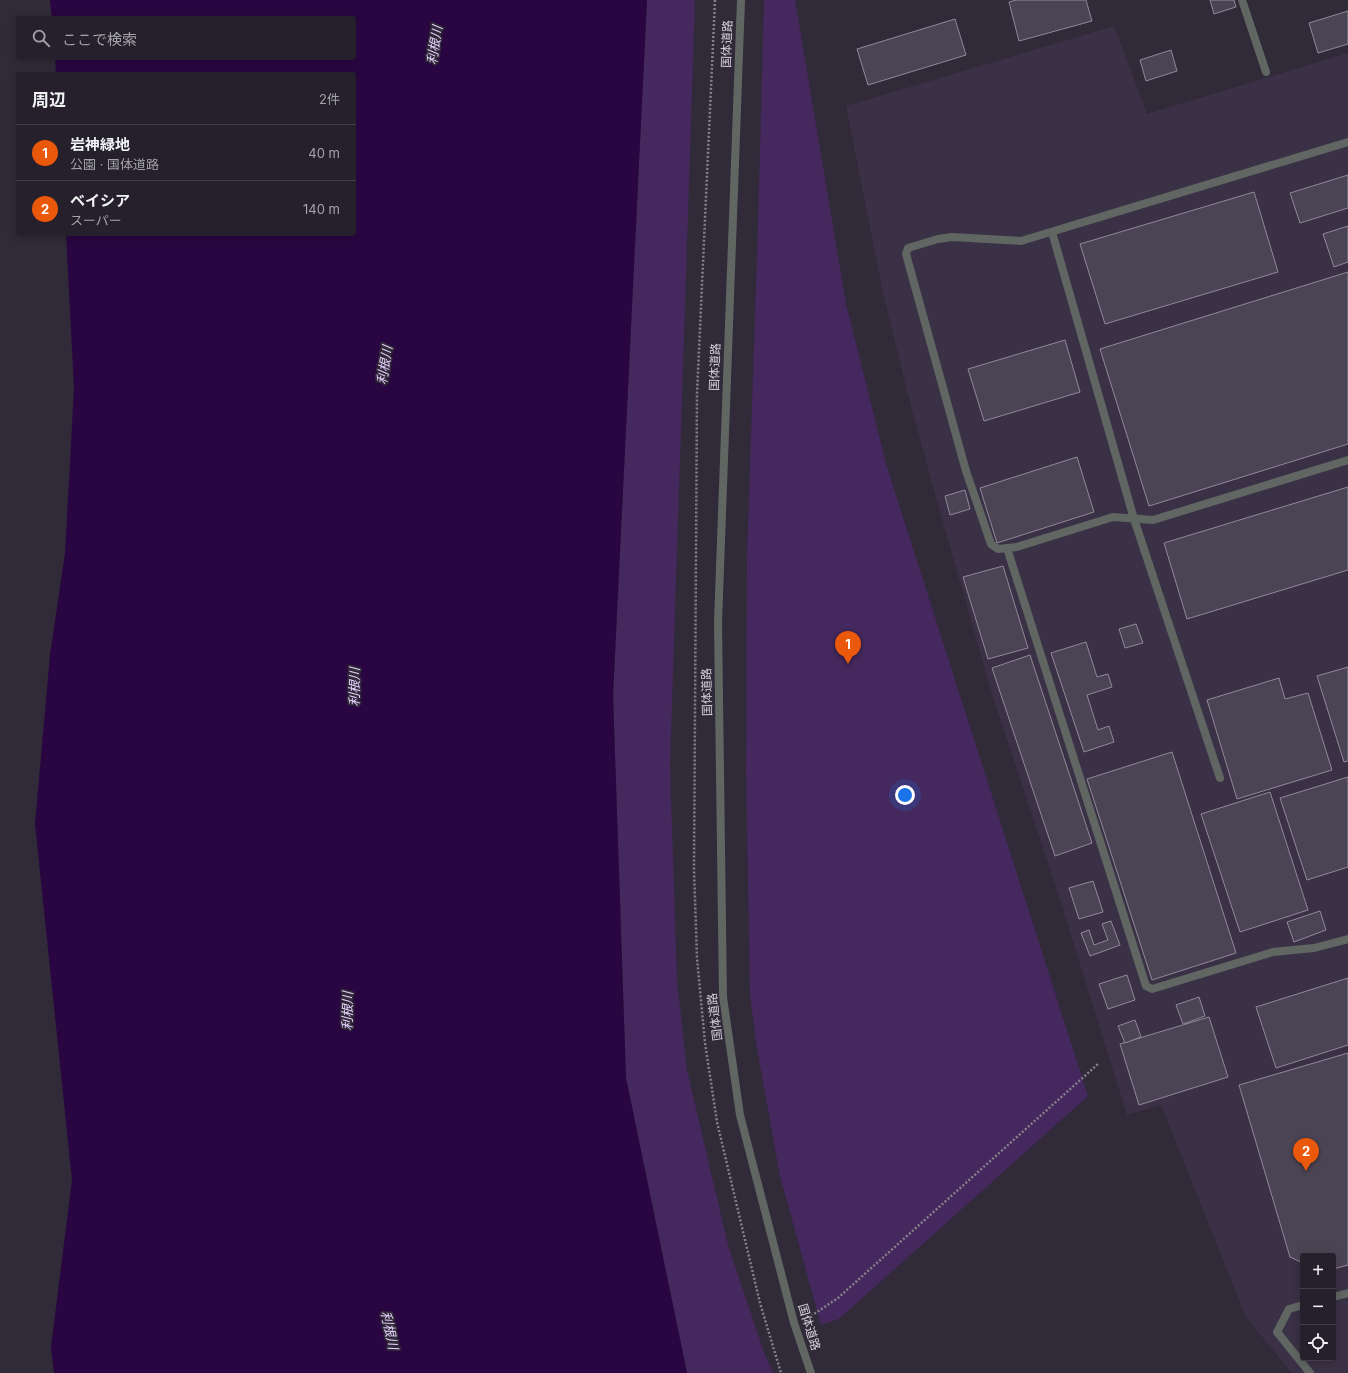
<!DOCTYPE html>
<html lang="ja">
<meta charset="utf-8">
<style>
body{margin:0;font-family:Inter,"Noto Sans JP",sans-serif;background:#312d37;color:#f1f3f6}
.controls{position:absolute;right:12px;bottom:12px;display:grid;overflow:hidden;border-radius:4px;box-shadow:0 2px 10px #0003}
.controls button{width:36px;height:36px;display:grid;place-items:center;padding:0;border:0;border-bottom:1px solid #423e47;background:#25202b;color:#f1f3f6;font:20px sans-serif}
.you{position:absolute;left:905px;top:795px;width:14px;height:14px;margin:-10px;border:3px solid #fff;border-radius:50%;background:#1a73e8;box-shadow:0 0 0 6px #1a73e833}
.badge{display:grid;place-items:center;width:26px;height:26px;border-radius:50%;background:#ea580c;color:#fff;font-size:13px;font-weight:700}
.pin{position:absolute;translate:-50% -33px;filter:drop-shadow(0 1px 2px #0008)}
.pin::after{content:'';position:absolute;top:21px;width:14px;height:12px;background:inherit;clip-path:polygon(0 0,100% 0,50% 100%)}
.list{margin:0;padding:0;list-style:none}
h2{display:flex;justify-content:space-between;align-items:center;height:52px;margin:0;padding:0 16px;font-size:17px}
h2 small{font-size:13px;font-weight:400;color:#a3a3a9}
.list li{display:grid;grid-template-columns:26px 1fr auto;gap:12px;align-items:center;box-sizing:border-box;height:56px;padding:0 16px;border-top:1px solid #423e47}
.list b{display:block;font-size:15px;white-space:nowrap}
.list p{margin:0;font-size:13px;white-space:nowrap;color:#a3a3a9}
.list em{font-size:13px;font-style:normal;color:#a3a3a9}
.icon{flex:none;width:22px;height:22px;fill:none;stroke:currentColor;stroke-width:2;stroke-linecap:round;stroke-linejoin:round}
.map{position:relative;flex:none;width:1348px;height:1373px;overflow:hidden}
.search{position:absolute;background:#25202b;box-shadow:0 2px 10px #0003;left:16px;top:16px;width:340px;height:44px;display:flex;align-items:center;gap:10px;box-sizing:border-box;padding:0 14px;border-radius:4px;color:#a3a3a9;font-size:15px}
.panel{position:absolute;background:#25202b;box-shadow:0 2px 10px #0003;left:16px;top:72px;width:340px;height:164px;border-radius:4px}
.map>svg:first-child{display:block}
.built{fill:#3b3146;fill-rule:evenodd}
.green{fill:#44285e}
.water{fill:#290641}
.building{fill:#4b4454;stroke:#91899b}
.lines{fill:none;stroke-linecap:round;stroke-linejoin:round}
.path{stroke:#85808c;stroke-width:2.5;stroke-dasharray:2 2;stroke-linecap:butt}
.service{stroke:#606762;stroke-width:8}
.tertiary{stroke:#606762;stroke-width:8}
.labels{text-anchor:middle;stroke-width:3.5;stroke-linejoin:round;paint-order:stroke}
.street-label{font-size:12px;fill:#d4d0d9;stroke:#312a39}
.water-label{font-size:13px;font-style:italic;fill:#e7d3ff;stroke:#312a39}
</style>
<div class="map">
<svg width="1348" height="1373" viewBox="0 0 1348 1373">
<rect width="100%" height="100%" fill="#312a39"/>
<!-- built -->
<path class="built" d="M1114,26L1147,114L1348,53V1373H1292L1246,1317L1161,1105L1127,1115L1062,906L992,694L930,476L907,391L883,293L846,106ZM1303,1256H1333V1358H1303Z"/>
<!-- green -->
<g class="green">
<polygon points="647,0 695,0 670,765 677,981 687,1070 728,1245 765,1355 773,1373 687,1373 626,1078 613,695"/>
<polygon points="764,0 795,0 846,304 887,467 1088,1096 839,1319 821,1325 780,1176 756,1043 750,994 746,771 747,557 758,225"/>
</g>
<!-- water -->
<polygon class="water" points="50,0 647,0 613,695 626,1078 687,1373 54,1373 51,1347 72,1180 35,824 50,655 65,553 74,388 66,234 354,234 354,74 56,74 55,58 354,58 354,18 52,18"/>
<!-- building -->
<g class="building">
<polygon points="1016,0 1086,0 1092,21 1019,41 1009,2"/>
<polygon points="1210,0 1234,0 1236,7 1214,14"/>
<polygon points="1348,11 1348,44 1318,53 1309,23"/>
<polygon points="955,19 966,55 868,85 857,49"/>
<polygon points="1171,50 1177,71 1146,81 1140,60"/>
<polygon points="1348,175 1348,208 1300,223 1290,193"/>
<polygon points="1254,192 1278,272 1105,324 1080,244"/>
<polygon points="1348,226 1348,262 1334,267 1323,234"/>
<polygon points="1348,272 1348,444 1149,506 1100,349"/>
<polygon points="1065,340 1080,392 984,421 968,369"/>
<polygon points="1077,457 1094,512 997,543 980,488"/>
<polygon points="1348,487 1348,570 1187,619 1164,543"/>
<polygon points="965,490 970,509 950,515 945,496"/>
<polygon points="1003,566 1028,648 988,659 963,577"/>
<polygon points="1136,624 1143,643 1125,648 1119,629"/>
<polygon points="1086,642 1097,677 1108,674 1112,687 1087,695 1098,730 1109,726 1114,742 1084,752 1051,653"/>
<polygon points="1030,655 1092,843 1055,856 992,668"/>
<polygon points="1348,667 1348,761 1344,762 1317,676"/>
<polygon points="1279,678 1285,699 1308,693 1332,770 1237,799 1207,700"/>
<polygon points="1172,752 1236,953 1152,980 1087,779"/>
<polygon points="1348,777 1348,867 1307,880 1280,798"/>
<polygon points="1270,792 1308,910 1240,932 1201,814"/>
<polygon points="1093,881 1103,912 1079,919 1069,888"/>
<polygon points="1320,911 1326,930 1294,942 1287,922"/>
<polygon points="1111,921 1120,945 1090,956 1081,933 1089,930 1094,945 1108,940 1102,924"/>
<polygon points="1127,975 1135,1000 1108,1009 1099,984"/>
<polygon points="1348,978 1348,1045 1276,1068 1256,1007"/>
<polygon points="1199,997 1205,1016 1183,1024 1176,1005"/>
<polygon points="1209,1017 1228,1077 1139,1105 1120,1044"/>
<polygon points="1135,1020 1141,1037 1125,1043 1118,1026"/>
<polygon points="1348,1053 1348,1265 1333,1269 1333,1256 1303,1256 1303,1263 1290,1257 1239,1085"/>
</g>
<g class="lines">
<!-- path -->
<g class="path">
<polyline points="715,0 697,394 694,870 697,958 705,1043 717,1122 760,1303 781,1373"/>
<polyline points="811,1316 838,1298 1098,1064"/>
</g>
<!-- service -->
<g class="service">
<polyline points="1242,0 1266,72"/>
<polyline points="1348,142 1021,241 952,237 938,239 908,248 906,254 966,471 991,544 998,549 1017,547 1113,517 1153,520 1348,460"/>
<polyline points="1052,232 1134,519 1220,778"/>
<polyline points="1007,548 1146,986 1152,989 1273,952 1314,948 1348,939"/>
<polyline points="1333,1297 1348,1293"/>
<polyline points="1303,1305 1289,1309 1277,1332 1310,1373"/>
</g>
<!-- tertiary -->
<polyline class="tertiary" points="741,0 718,622 723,997 740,1115 794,1323 811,1373"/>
</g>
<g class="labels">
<!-- street labels -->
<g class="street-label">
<text transform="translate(727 44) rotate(-88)" y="4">国体道路</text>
<text transform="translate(715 367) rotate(-88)" y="4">国体道路</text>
<text transform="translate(707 692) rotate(-91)" y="4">国体道路</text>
<text transform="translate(715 1017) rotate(-97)" y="4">国体道路</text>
<text transform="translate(809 1327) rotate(73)" y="4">国体道路</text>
</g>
<!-- water labels -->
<g class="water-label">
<text transform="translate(434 45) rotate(-81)" y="5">利根川</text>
<text transform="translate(384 365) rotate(-81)" y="5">利根川</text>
<text transform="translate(354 687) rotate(-89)" y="5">利根川</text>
<text transform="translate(347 1011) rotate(-89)" y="5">利根川</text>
<text transform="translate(390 1330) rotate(78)" y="5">利根川</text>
</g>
</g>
</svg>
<div class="controls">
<button>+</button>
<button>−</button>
<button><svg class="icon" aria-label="locate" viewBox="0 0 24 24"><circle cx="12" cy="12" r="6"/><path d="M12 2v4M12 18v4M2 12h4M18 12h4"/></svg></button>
</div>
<div class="you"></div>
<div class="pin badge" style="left:848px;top:664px">1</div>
<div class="pin badge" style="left:1306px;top:1171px">2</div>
<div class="search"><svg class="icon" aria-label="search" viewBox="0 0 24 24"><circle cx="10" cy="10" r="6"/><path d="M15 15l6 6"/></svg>ここで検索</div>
<section class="panel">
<h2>周辺<small>2件</small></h2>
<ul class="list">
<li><span class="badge">1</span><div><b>岩神緑地</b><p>公園 · 国体道路</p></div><em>40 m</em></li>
<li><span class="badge">2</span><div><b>ベイシア</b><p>スーパー</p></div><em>140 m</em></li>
</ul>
</section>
</div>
